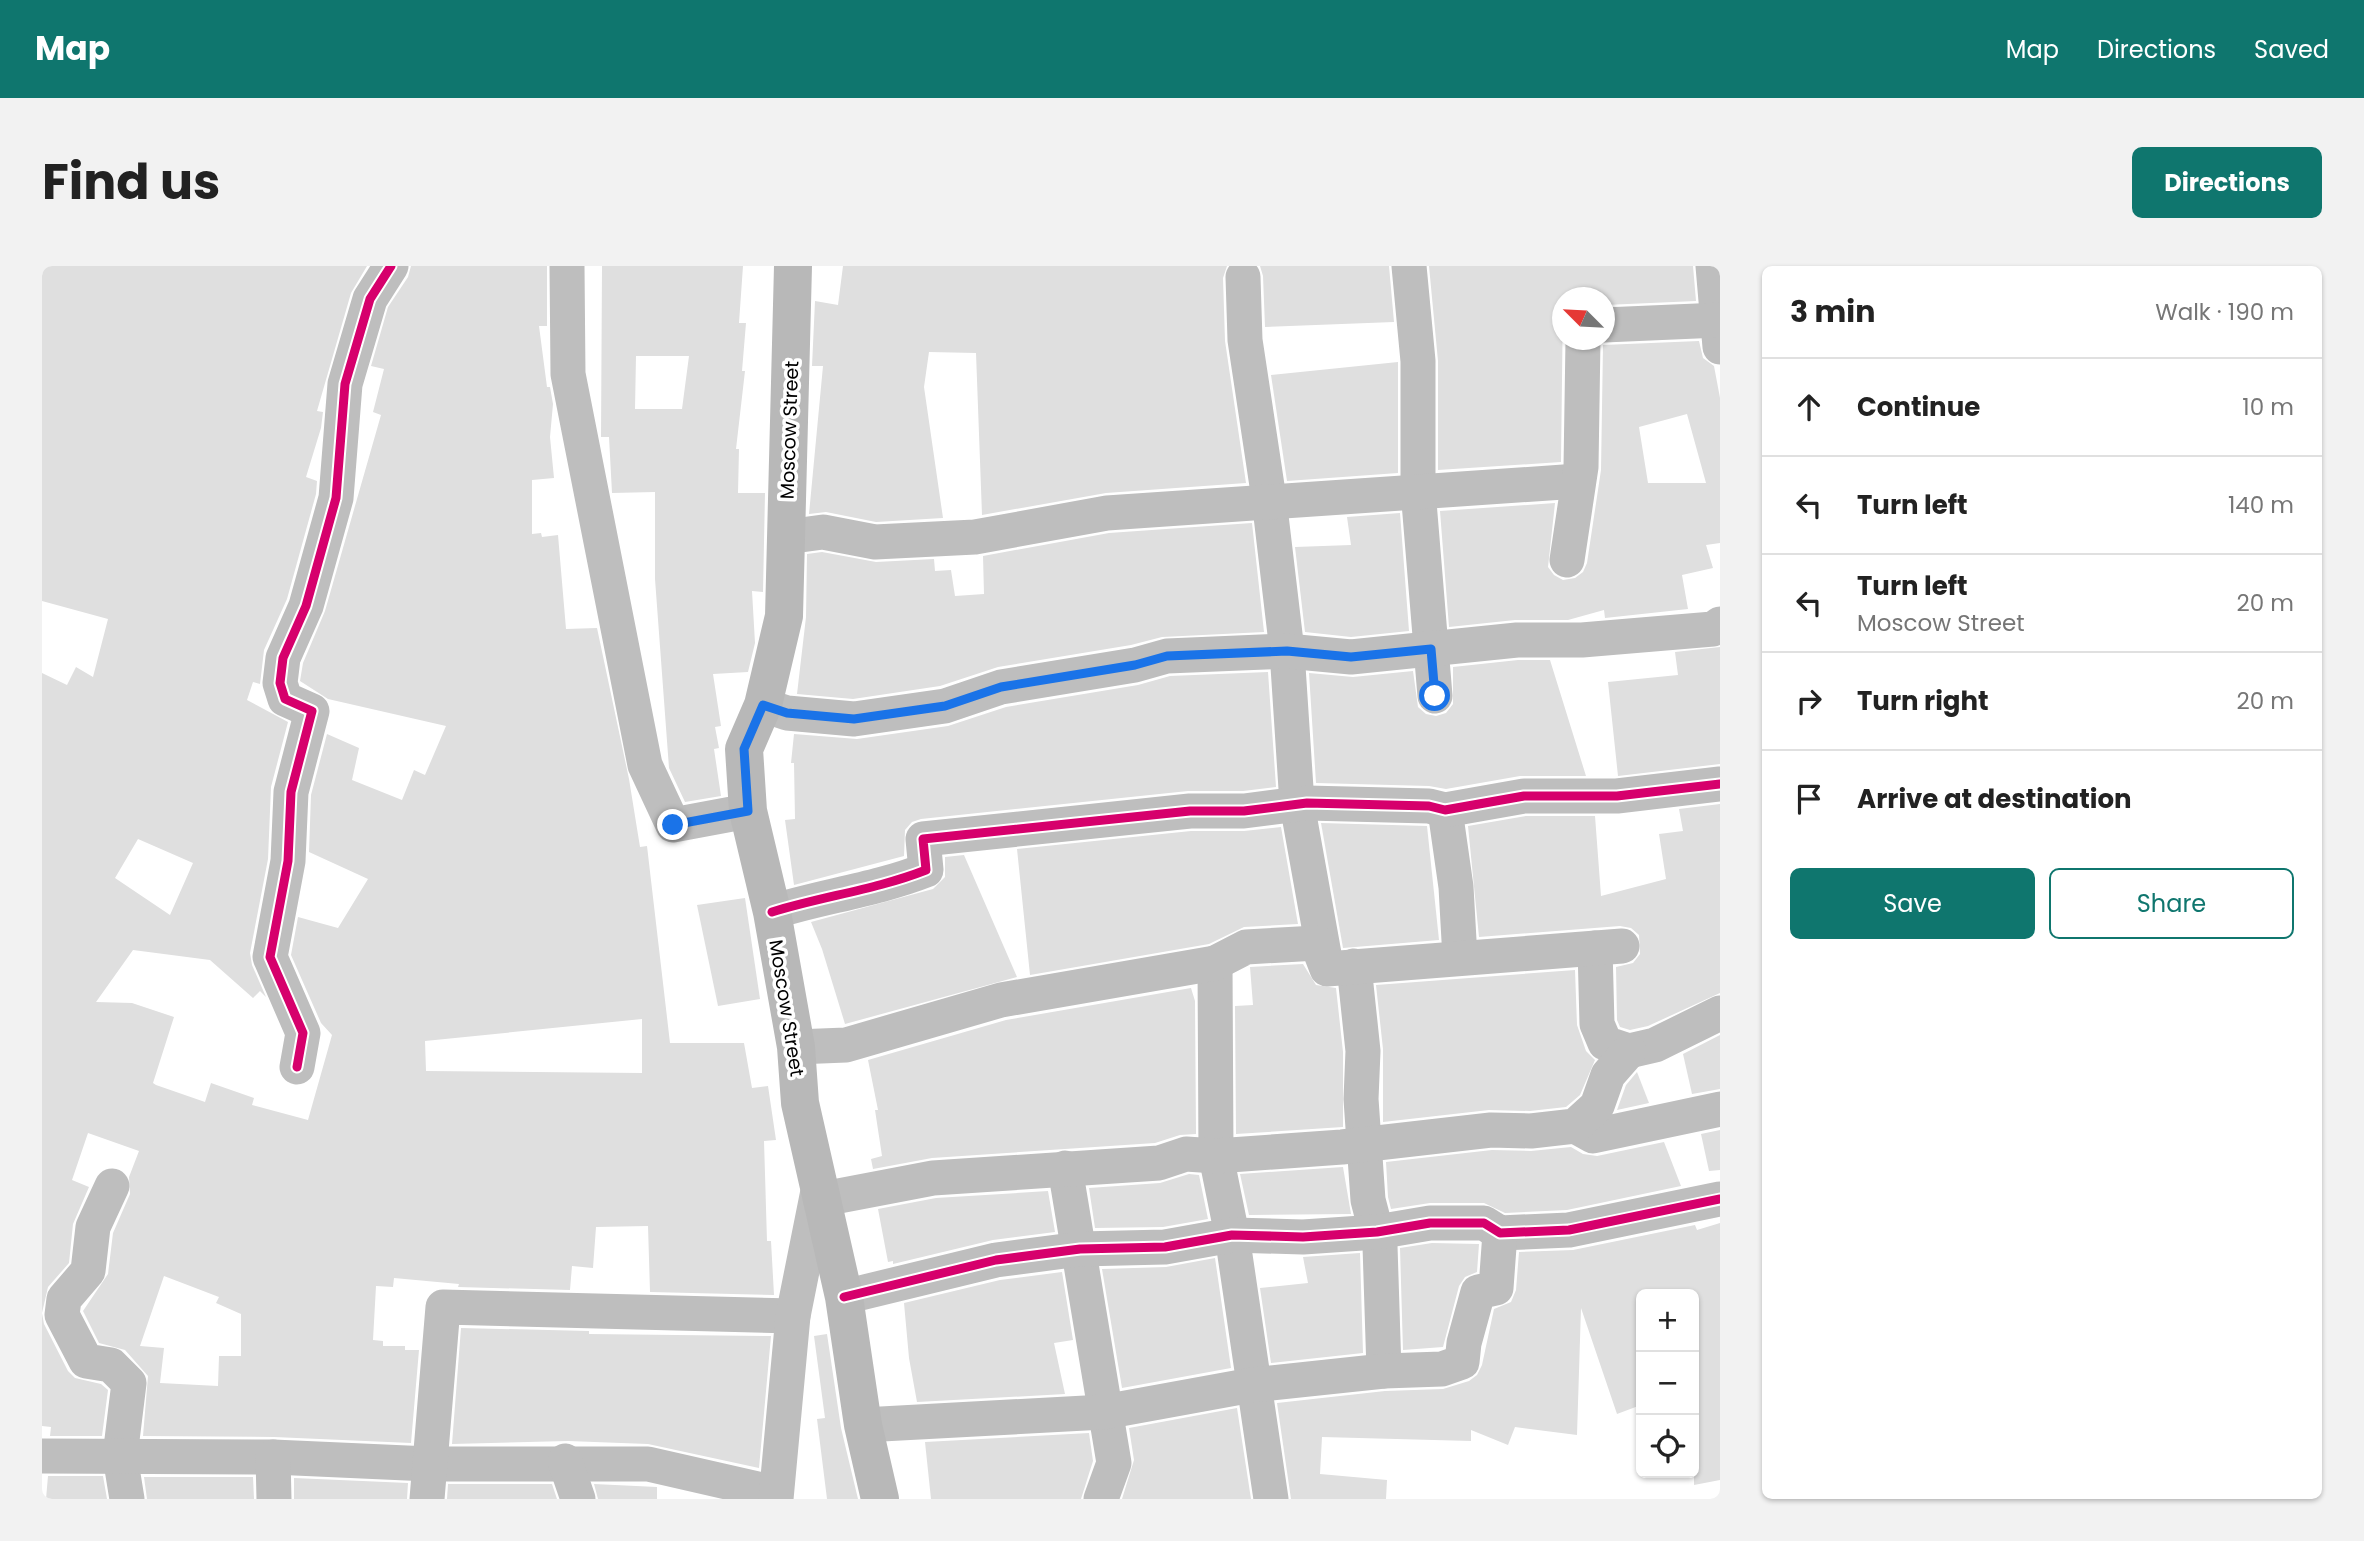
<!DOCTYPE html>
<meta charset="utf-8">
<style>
body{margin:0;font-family:Poppins,sans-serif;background:#f2f2f2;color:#222}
.controls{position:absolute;right:21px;bottom:21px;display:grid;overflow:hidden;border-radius:10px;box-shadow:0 2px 5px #0004}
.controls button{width:63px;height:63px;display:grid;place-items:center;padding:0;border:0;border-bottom:2px solid #e0e0e0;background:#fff;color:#222;font:35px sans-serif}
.compass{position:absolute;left:1510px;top:21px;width:63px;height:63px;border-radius:50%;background:#fff;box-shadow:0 2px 5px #0004;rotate:294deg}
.stop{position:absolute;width:21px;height:21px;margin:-16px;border:5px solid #1a73e8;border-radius:50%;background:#fff}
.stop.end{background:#1a73e8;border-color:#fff;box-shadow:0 2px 7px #0008}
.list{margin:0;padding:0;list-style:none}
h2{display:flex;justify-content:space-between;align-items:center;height:91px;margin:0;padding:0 28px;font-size:30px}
h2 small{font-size:23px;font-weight:400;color:#767676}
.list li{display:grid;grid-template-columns:46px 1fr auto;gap:21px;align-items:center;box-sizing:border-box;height:98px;padding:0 28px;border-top:2px solid #e0e0e0}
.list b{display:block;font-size:26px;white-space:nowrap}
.list p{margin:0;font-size:23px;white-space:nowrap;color:#767676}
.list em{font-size:23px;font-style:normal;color:#767676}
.actions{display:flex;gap:14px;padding:21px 28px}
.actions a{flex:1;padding:16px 0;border:2px solid #0f766e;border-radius:10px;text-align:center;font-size:24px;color:#0f766e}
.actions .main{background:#0f766e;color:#fff}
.icon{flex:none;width:38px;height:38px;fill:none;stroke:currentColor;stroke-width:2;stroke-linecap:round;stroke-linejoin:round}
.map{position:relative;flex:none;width:1678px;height:1233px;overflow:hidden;border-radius:10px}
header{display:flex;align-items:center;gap:42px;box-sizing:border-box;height:98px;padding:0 35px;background:#0f766e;color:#fff}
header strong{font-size:33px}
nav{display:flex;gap:38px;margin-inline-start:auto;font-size:24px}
.intro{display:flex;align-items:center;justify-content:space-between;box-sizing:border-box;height:168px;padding:0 42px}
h1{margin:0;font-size:49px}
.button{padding:18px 32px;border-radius:10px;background:#0f766e;color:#fff;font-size:24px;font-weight:700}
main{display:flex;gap:42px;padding:0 42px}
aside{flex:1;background:#fff;border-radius:10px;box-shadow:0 2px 5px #0004}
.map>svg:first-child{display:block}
.building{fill:#dfdfdf;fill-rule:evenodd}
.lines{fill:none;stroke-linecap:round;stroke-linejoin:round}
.street{stroke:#bebebe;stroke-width:35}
.secondary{stroke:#b8b8b8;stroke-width:38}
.cycleway-casing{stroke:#fff;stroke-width:13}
.cycleway{stroke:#d6006c;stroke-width:9}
.route{stroke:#1a73e8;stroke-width:9}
.labels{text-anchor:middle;stroke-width:7;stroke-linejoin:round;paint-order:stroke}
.street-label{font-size:19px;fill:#000;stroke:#fff}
</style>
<header>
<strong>Map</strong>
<nav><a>Map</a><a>Directions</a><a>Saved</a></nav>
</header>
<div class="intro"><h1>Find us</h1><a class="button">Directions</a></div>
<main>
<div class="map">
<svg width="1678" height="1233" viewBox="0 0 1678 1233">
<rect width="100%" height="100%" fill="#fff"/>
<!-- building -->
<g class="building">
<path d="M0,0H325L309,27L275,145L281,146L279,162L264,211L275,215L274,228L245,333L222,384L218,418L211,416L205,434L246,456L229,521L226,593L208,687L210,699L224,731L218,725L211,732L168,694L91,684L54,736L90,737L132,751L111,817L114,819L163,836L169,817L212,832L210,839L266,854L290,769L279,757L249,689L256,651L296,662L326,613L267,586L269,529L285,468L317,482L310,514L360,534L372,504L383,509L404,460L286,433L258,415L261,397L283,345L339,149L331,146L342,103L329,100L346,41L366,11L369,0H505V60H497L505,121H508L511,138L508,171L512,212L490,214V268L499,267L500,271L516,269L524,363L555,362L587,513L598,581L605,580L628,777H702L710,822L726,820L734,874L722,875L725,975H729L732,1029L608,1026L606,960L554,961L551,1002L530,1000L528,1024L416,1021L417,1018L352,1012L351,1021L334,1020L331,1074L341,1075V1080H363V1084H377L369,1177L232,1171L101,1170L106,1110L83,1084L57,1077L41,1045L66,1008L71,967L88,928L87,911L97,885L46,867L30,914L47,921L31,958L27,997L6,1021L0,1047L2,1058L26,1105L33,1112L59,1118L66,1124L60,1170H8L9,1161L0,1160V407L25,419L34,401L51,411L66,353L0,335ZM96,573L151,597L128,649L73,612ZM600,753V807L384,805L383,775ZM122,1010L177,1031L174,1037L199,1048V1090H177L176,1120L118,1117L122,1082L98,1080Z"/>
<path d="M560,0H701L697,57H704L700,105H703L694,183H697L696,227H723L721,326L710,325L713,377L706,406L671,408L679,460L673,461L677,482L672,483L679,530L643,536L627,502L613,313V226L570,227L567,171H559ZM594,90H647L640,143H593Z"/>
<polygon points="801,0 1185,0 1181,12 1183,75 1204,217 1064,227 940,249 934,87 887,86 882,121 901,252 834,256 784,246 767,248 781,100 770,100 773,35 796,39"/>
<polygon points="1218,0 1347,0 1352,56 1223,61 1221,10"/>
<polygon points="1387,0 1651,0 1654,35 1563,39 1563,32 1521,32 1519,196 1396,204 1396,95"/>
<path d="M1657,75L1661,92L1672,100L1678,132V277L1664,279L1671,302L1640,309L1646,343L1563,352L1562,344L1526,354H1473L1407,361L1398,245L1513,237L1506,301L1512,309L1521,314L1533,312L1541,306L1545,297L1559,204L1561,79ZM1645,148L1664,217H1606L1597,161Z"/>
<polygon points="1356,96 1356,207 1245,215 1229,109"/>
<polygon points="1358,247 1367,365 1309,371 1263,366 1253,281 1309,279 1305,251"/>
<polygon points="1210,257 1222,366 1120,371 1089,379 956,401 898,420 811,433 755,428 764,351 765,288 780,286 834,296 892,293 893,305 909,304 913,330 942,328 941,290 1067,267"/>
<polygon points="1678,381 1678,498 1576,510 1566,416 1636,409 1633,386"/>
<polygon points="1476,394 1508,394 1544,510 1478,510 1404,523 1387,520 1274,517 1267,407 1311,411 1371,405 1376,441 1384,448 1394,450 1404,447 1411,438 1411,401"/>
<polygon points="1226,406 1234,521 1201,525 1146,525 879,553 870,556 863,564 862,590 752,619 743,554 753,553 752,497 749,497 752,468 815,473 906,460 964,441 1096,419 1128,410"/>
<polygon points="1678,538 1678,727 1606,760 1588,764 1578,761 1575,754 1574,701 1591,697 1598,688 1597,669 1589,662 1578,660 1437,671 1426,560 1484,550 1553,550 1559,630 1624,613 1617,568 1641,565 1637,543"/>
<polygon points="1279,557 1385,560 1397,674 1301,682"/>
<polygon points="1239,561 1256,658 1202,661 1167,678 988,709 975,583 1149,565 1202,565"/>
<polygon points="922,589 975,711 803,758 780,683 769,656 891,623 903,611 903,591"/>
<polygon points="703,632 718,733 676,740 655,639"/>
<polygon points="1261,698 1274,719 1294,722 1301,786 1301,861 1194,868 1193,740 1211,739 1208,701"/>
<polygon points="1533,704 1535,759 1544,785 1553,794 1538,829 1524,841 1488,845 1447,844 1341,856 1341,783 1334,719"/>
<polygon points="1149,722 1153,735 1154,868 1138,869 1113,877 890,892 831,903 829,893 840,890 833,844 836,844 826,794 964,754"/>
<polygon points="1678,769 1678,823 1650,828 1641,788"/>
<polygon points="1595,806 1607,837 1575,844 1584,819"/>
<polygon points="1678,864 1678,904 1667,905 1659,868"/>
<polygon points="1622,876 1639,920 1525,944 1463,947 1442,937 1388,937 1349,943 1346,931 1344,896 1450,884 1489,885 1529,881 1541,888 1555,890"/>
<polygon points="1301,901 1309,948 1207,949 1198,908"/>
<polygon points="1147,908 1157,909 1166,953 1121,961 1053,962 1047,922 1118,917"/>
<polygon points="1006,925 1013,966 951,974 851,998 851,995 846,996 836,943 894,932"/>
<polygon points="1678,957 1678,1214 1652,1219 1652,1028 1599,1028 1599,1139 1575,1148 1539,1042 1535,1169 1473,1161 1466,1179 1429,1164 1429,1175 1280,1171 1278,1208 1345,1214 1344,1233 1249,1233 1235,1137 1343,1125 1401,1123 1427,1115 1435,1109 1440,1099 1452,1043 1469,1036 1474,1024 1477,986 1531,984 1653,959 1655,964"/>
<polygon points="1390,977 1437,978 1435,1006 1423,1011 1417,1020 1401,1081 1361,1084 1358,982"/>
<polygon points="1318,987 1321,1087 1229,1097 1218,1022 1266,1017 1261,991"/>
<polygon points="1173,992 1189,1102 1080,1122 1060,1003 1124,1001"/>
<polygon points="1020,1006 1031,1074 1012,1077 1023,1128 875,1136 867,1092 862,1037 958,1014"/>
<polygon points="419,1062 547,1065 547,1068 729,1070 717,1202 606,1178 526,1175 410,1178"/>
<polygon points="785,1068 799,1162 816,1233 785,1233 775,1153 783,1152 772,1070"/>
<polygon points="1195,1142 1209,1233 1080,1233 1092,1194 1087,1162"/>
<polygon points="1047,1167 1051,1195 1039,1233 889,1233 883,1176"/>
<polygon points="6,1210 61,1210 65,1233 4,1233"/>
<polygon points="102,1211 211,1211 212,1233 105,1233"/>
<polygon points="252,1212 366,1217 365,1233 252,1233"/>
<polygon points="406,1218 510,1218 515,1233 405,1233"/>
<polygon points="552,1218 615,1221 615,1233 556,1233"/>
</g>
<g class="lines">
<!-- street -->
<g class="street">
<polyline points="525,0 526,108 603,499 631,559 706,545"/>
<polyline points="1367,0 1376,95 1376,224 1393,430"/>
<polyline points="1671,0 1678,81"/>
<polyline points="1201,11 1203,74 1227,233 1245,385 1255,538 1284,699"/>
<polyline points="1562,59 1678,54"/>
<polyline points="744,271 781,266 833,276 933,271 1065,247 1536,215"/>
<polyline points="1525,294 1539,201 1541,74"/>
<polyline points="721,439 745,447 812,453 903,440 959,421 1093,399 1125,390 1245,385 1309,391 1475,374 1540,374 1671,363 1678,358"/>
<polyline points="1403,544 1414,621 1418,692"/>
<path d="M730,646C781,630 833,624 884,604L881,573L1148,545H1202L1265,537L1387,540L1403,544L1482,530H1575L1678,518"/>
<polyline points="1553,682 1555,758 1563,777 1587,785 1613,779 1678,747"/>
<polyline points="1173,697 1174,890 1190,969 1229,1233"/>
<polyline points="1312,700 1321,785 1319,833 1326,934 1338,980 1342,1105"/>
<polyline points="754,781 804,779 959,734 1173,697 1204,681 1275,677 1285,703 1580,680"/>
<polyline points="255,801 261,767 228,691 246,595 249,526 270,445 243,433 238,417 241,392 264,340 294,232 303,118 328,33 349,0"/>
<polyline points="1533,860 1551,870 1678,843"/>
<polyline points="1023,902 1072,1197 1059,1233"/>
<polyline points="70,920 51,961 46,1005 22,1033 20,1049 44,1095 69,1099 87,1117 78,1190 85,1233"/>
<polyline points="781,933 891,912 1117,897 1144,888 1174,890 1300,881 1449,864 1489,865 1533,860 1555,840 1566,809 1587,785"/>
<polyline points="802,1031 954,994 1038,983 1123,981 1190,969 1261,971 1335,966 1388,957 1442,957 1458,967 1527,964 1678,933"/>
<polyline points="821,1159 1062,1146 1210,1119 1342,1105 1400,1103 1420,1096 1422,1077 1436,1026 1454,1022 1458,967"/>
<polyline points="0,1190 231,1191 387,1198 606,1198 733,1227"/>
<polyline points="231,1191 232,1233"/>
<polyline points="523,1195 536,1233"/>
<polyline points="385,1233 401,1041 751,1050"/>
<polyline points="734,1233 751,1050 777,920"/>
</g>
<!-- secondary -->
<polyline class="secondary" points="751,0 742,350 721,439 702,483 706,545 730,646 754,781 758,837 802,1031 821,1159 838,1233"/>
<defs>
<g id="cycleway">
<path d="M730,646C781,630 833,624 884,604L881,573L1148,545H1202L1265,537L1387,540L1403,544L1482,530H1575L1678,518"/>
<polyline points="255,801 261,767 228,691 246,595 249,526 270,445 243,433 238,417 241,392 264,340 294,232 303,118 328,33 349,0"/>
<polyline points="802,1031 954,994 1038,983 1123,981 1190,969 1261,971 1335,966 1388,957 1442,957 1458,967 1527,964 1678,933"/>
</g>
</defs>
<!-- cycleway casing -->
<use href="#cycleway" class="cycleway-casing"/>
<!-- cycleway -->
<use href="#cycleway" class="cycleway"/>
</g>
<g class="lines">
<!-- route -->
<polyline class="route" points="631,559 706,545 702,483 721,439 745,447 812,453 903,440 959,421 1093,399 1125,390 1245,385 1309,391 1389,383 1393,430"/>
</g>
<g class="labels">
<!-- street labels -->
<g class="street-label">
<text transform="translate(747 164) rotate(-88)" y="7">Moscow Street</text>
<text transform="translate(745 742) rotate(81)" y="7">Moscow Street</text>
</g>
</g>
</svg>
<div class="controls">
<button>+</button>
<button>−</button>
<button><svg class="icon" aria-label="locate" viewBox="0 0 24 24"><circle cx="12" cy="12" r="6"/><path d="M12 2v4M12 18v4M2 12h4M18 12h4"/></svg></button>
</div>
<svg class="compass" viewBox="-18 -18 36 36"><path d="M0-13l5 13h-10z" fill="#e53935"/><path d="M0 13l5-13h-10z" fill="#767676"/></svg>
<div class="stop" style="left:1393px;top:430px"></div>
<div class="stop end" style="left:631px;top:559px"></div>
</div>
<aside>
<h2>3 min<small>Walk · 190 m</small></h2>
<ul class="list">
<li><svg class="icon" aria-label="ahead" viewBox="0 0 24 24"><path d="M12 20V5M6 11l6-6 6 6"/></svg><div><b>Continue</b></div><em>10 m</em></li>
<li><svg class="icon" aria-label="left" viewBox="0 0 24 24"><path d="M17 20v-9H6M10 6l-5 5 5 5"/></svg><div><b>Turn left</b></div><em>140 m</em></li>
<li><svg class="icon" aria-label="left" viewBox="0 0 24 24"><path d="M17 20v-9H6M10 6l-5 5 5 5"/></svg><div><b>Turn left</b><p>Moscow Street</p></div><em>20 m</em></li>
<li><svg class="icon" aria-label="right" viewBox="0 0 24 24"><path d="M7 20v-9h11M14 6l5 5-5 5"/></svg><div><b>Turn right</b></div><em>20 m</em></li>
<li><svg class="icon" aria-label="arrive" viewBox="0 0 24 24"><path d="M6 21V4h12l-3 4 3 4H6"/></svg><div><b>Arrive at destination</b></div></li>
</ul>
<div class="actions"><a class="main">Save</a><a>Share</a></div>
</aside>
</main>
